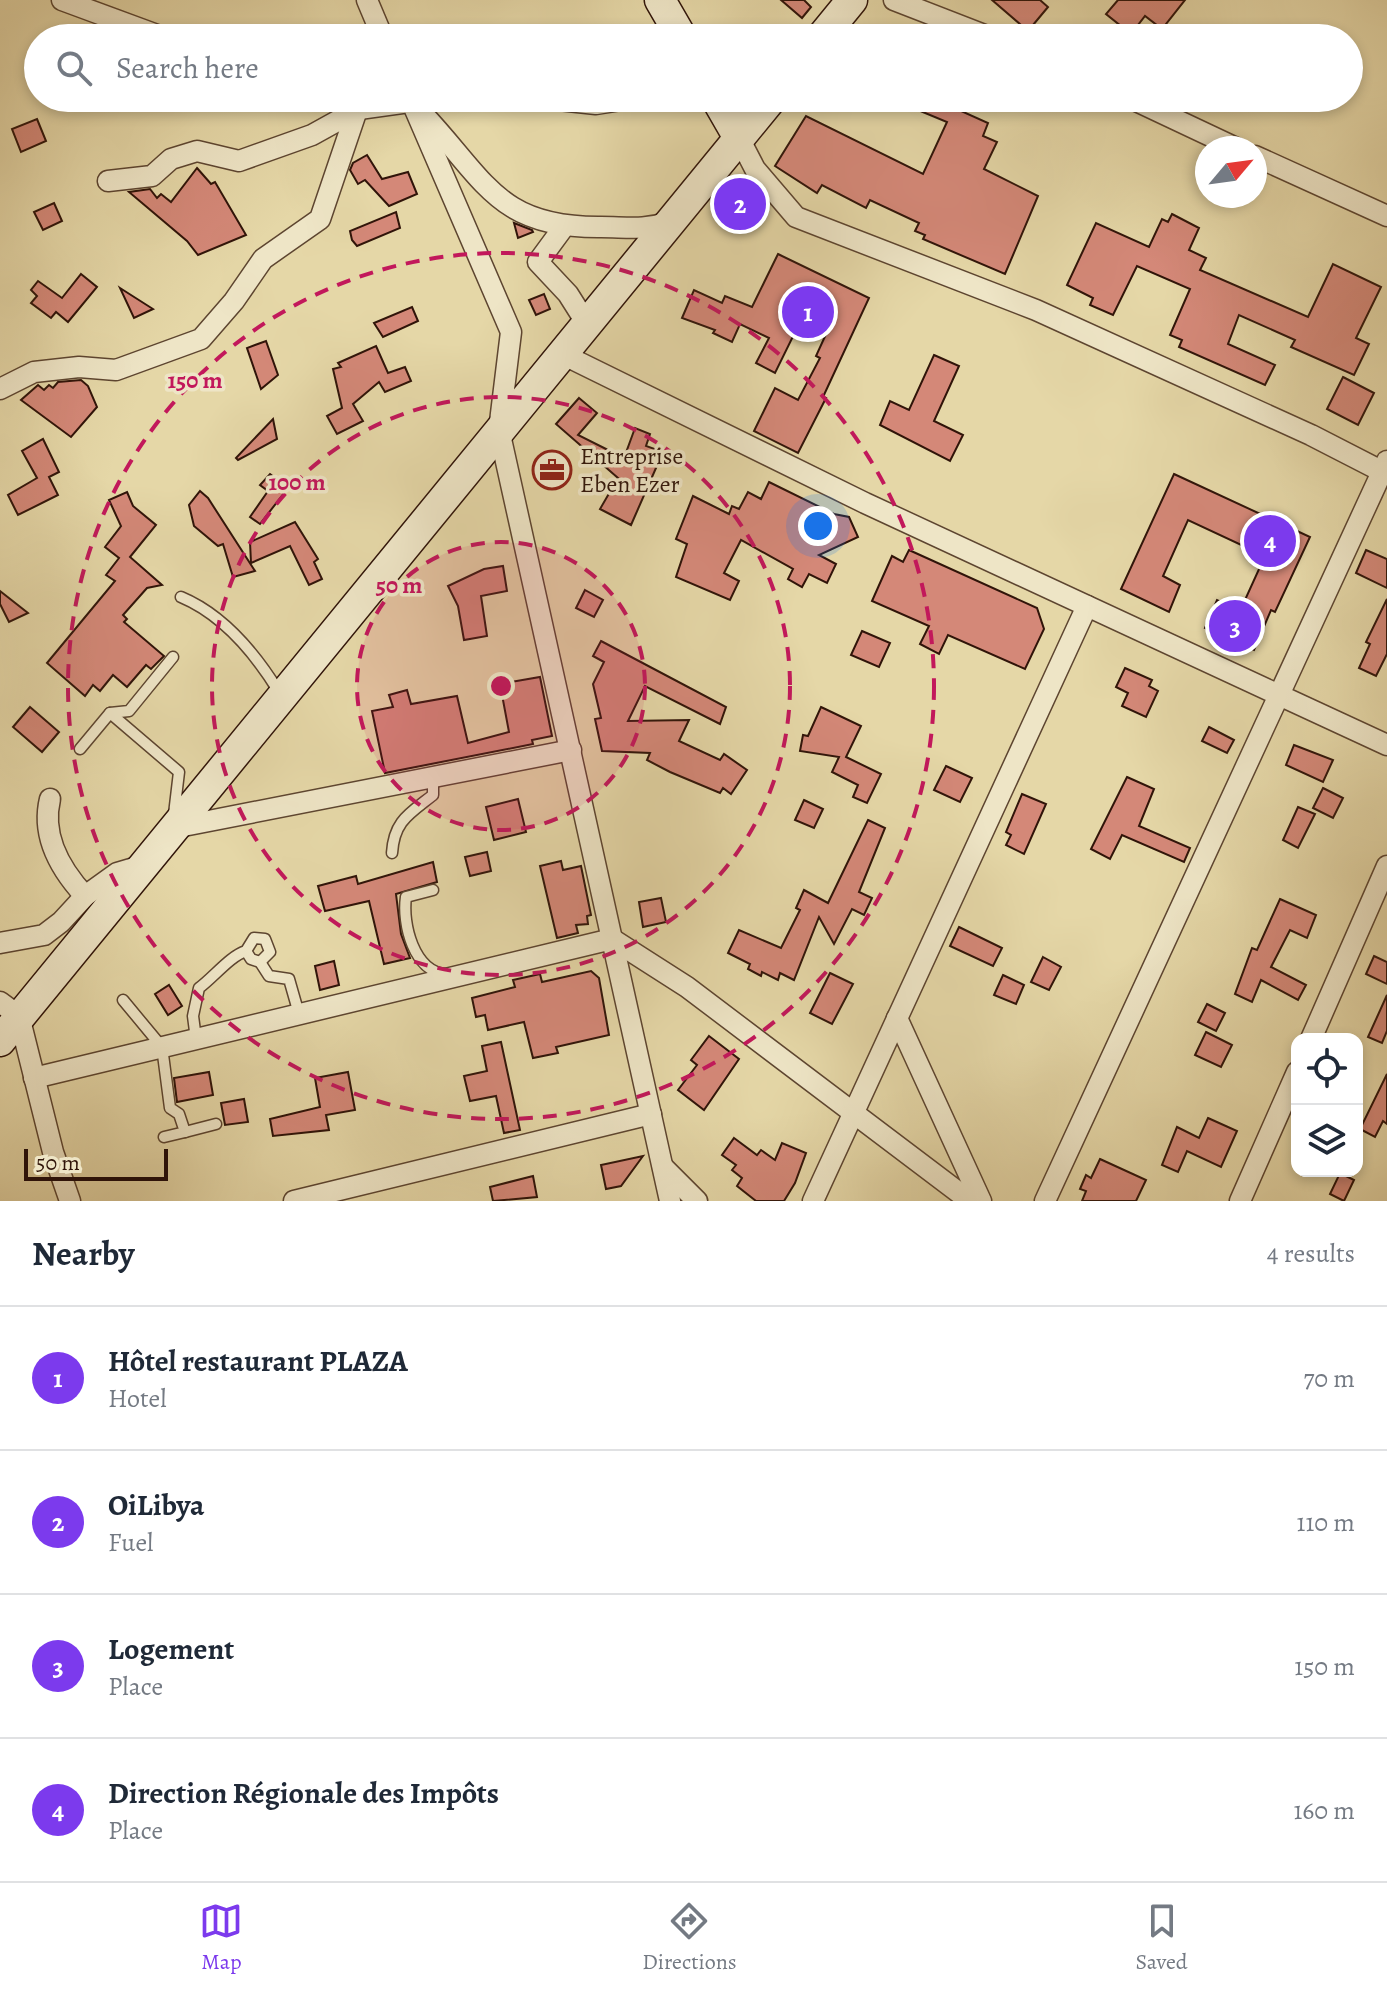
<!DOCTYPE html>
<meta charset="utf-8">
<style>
body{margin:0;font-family:Alegreya,serif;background:#f6f6f7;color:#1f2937}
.controls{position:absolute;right:24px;bottom:24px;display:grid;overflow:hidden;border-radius:16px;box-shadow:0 4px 12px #0003}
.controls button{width:72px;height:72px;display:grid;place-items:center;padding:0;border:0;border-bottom:2px solid #e0e1e3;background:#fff;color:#1f2937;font:40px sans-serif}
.compass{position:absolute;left:1195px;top:136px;width:72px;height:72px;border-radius:50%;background:#fff;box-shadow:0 4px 12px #0003;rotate:61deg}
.scale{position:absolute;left:24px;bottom:20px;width:144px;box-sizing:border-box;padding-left:8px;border:4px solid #301409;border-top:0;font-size:22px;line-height:28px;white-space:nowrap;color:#301409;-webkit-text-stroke:6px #eee5c6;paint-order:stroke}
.you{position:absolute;left:818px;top:526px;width:28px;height:28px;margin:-20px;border:6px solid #fff;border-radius:50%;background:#1a73e8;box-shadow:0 0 0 12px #1a73e833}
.badge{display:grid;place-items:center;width:52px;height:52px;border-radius:50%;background:#7c3aed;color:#fff;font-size:26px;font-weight:700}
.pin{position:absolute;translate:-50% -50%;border:4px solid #fff;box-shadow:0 2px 8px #0006}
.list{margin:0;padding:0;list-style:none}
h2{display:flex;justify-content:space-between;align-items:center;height:104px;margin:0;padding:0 32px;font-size:34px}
h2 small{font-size:26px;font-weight:400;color:#747a83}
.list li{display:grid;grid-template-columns:52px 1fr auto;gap:24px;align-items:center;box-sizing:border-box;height:144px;padding:0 32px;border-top:2px solid #e0e1e3}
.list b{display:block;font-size:30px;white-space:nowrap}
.list p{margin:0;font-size:26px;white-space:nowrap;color:#747a83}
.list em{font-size:26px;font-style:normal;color:#747a83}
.icon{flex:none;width:44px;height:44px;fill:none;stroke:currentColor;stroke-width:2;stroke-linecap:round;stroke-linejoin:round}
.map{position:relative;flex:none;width:1387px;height:1201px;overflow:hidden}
.search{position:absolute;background:#fff;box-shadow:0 4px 12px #0003;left:24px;right:24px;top:24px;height:88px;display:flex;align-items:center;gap:20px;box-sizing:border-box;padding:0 28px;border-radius:44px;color:#747a83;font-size:30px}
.sheet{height:680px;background:#fff}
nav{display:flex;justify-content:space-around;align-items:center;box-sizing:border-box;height:112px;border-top:2px solid #e0e1e3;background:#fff;font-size:22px;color:#747a83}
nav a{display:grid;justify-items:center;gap:4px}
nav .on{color:#7c3aed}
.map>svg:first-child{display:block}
.building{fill:#d48878;stroke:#301409;stroke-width:2}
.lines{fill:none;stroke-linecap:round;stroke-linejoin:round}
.lane-casing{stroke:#5d4530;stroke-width:13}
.street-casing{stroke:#5d4530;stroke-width:23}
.secondary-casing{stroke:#301409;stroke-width:33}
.lane{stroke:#eee5c6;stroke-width:10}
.street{stroke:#eee5c6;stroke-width:20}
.secondary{stroke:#eee5c6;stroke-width:30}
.ring{fill:none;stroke:#c2185b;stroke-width:4;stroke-dasharray:14 10}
.labels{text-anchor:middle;stroke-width:7;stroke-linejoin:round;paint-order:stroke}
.poi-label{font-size:24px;fill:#301409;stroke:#eee5c6;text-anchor:start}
.centre{fill:#c2185b;stroke:#eee5c6;stroke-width:4}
.ring-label{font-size:24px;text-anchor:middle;font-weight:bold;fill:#c2185b;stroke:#eee5c6;stroke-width:7;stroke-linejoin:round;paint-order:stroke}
</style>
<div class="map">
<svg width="1387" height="1201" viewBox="0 0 1387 1201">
<rect width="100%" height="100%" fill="#e5d7a7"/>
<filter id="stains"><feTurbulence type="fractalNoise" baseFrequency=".0025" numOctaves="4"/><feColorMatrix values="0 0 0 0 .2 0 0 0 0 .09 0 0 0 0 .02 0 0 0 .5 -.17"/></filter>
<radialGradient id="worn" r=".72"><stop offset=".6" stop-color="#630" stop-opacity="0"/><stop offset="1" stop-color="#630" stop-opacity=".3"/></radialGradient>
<!-- building -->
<g class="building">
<polygon points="781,0 804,0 811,7 802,18"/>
<polygon points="992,0 1040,0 1048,7 1028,31"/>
<polygon points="1118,0 1185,0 1162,29 1145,16 1131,34 1106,14"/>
<polygon points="889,98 958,98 956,105 962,108 961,111 988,123 983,136 997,142 984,169 1038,196 1005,274 923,239 925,235 915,231 919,223 870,200 866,208 822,185 817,193 775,166 806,116 923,174 947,122"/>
<polygon points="37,119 46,141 21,152 12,129"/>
<polygon points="367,155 382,179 408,172 417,194 389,206 365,180 358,184 350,170 353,163"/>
<polygon points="197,168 211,184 215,182 246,235 198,255 187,241 129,192 150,189 157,198 161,194 171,202"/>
<polygon points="54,203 62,221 43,230 34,212"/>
<polygon points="396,212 400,228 357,246 352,240 350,231"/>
<polygon points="1172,214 1199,228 1189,250 1206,258 1200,270 1308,317 1333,264 1381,287 1356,338 1369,344 1354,375 1291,347 1295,340 1239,315 1228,344 1275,365 1265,385 1179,347 1182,340 1170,335 1190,289 1137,266 1113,315 1090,305 1093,298 1067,285 1096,223 1149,247 1162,219 1168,222"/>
<polygon points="514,223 532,230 533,232 518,238"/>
<polygon points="778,254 869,298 823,397 826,398 798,453 754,431 775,388 798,400 820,358 816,356 827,332 801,320 775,373 756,363 769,338 740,324 732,342 713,333 715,330 682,318 694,290 722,303 725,296 752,307"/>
<polygon points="81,274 97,287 68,322 56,312 51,318 31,303 37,296 31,290 38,281 62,298"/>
<polygon points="120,288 153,309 134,318"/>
<polygon points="544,294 550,309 536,315 529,300"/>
<polygon points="412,307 418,321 383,337 374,323"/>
<polygon points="266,341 278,375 261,389 247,348"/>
<polygon points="376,346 388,373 405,367 411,381 385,392 379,382 353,404 363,421 337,434 327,416 342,408 333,369 341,367 338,363"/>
<polygon points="934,355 959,366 934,421 963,435 950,461 880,425 890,401 909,410"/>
<polygon points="1343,377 1374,393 1358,425 1327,409"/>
<polygon points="81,380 88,386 97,407 71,437 21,400 38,385 44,390 49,385 53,388 58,382"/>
<polygon points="579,398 597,413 578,435 624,458 635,428 650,434 646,446 663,452 631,525 600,509 618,478 556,424"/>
<polygon points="273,419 277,439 238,460 236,458"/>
<polygon points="43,439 59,472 49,477 58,495 18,515 8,495 37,478 22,451"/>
<polygon points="270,474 288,488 260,524 250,517 268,491 260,485"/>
<polygon points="1174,474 1310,537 1275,612 1271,610 1254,650 1205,628 1217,600 1240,611 1265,556 1188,520 1163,576 1180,585 1169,612 1121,589"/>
<polygon points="769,482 834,514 849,517 858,537 819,555 836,564 827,583 809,574 802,587 788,579 793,569 741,540 724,573 739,581 730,600 676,577 687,544 676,539 693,496 729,514 732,506 739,509 748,492 761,499"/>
<polygon points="200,491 208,498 255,571 233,577 223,544 218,546 194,526 189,505"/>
<polygon points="127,492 133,506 156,525 130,557 162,585 147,588 123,615 127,619 124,622 164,656 151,669 146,665 127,687 113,675 100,691 93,685 85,696 47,663 115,581 106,575 119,558 105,547 121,526 109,500"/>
<polygon points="295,522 318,559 314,562 322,579 309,585 290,546 251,563 250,542"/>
<polygon points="909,550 1037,608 1044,629 1025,669 948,635 939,654 920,644 929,626 872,601 892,556 903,562"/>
<polygon points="1366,550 1387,559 1387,588 1356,573"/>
<polygon points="503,566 507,591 481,596 487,636 464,640 458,606 448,586 484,569"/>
<polygon points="585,590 603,600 594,617 576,608"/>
<polygon points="0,591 28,613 9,622 0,604"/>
<polygon points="1387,599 1387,654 1376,676 1359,668 1370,644 1366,642"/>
<polygon points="862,631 890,643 879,667 851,655"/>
<polygon points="601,641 726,707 720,724 645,686 628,721 689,720 679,741 720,760 724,754 747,770 731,794 723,788 720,793 670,772 647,760 650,753 602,751 595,719 601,718 593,684 604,662 593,656"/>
<polygon points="1125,668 1152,680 1149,686 1158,691 1146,717 1122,706 1128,693 1116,687"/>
<polygon points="540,677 552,736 532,740 533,744 385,773 372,711 393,707 389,695 407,690 411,704 457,696 468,743 509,732 500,684"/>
<polygon points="30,707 59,732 42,752 13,727"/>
<polygon points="821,707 861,726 846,757 881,774 867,803 853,797 858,785 832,772 839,757 800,751 803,735 808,736"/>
<polygon points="1209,727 1234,740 1227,753 1202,741"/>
<polygon points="1294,745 1333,760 1323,782 1286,765"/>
<polygon points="946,766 972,778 960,802 934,790"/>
<polygon points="1127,777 1154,789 1139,826 1190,848 1184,862 1122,835 1110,859 1091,849"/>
<polygon points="1323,788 1343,798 1333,818 1313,808"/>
<polygon points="1022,794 1046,804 1024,854 1006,845 1011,835 1006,832"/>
<polygon points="518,799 526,832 494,840 486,807"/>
<polygon points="804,800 823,809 814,828 795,820"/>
<polygon points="1298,807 1315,814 1298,848 1283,840"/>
<polygon points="868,820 885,828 859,892 872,898 864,915 852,909 834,944 819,917 794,980 780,973 778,980 762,972 761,976 748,969 750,964 728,953 739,930 781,948 800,910 796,908 804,890 828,903"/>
<polygon points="487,852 491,871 470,876 465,857"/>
<polygon points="561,861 563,870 581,866 591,915 587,916 588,924 576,925 578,933 557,938 540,866"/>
<polygon points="433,862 437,882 396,894 401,934 410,958 384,964 369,901 325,911 318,886 356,876 358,884"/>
<polygon points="661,898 666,922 643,927 639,902"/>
<polygon points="1280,899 1316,915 1307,938 1290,930 1271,967 1306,985 1298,1000 1261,980 1252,1002 1235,994 1252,948 1257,950"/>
<polygon points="959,927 1002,948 993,966 950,946"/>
<polygon points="1374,956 1387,962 1387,984 1366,974"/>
<polygon points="1043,957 1061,967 1049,990 1031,982"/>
<polygon points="334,961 339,985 320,990 315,966"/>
<polygon points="591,971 599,978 609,1035 556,1047 558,1053 533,1058 524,1022 488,1030 485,1015 476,1017 472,998 515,987 513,980 540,974 542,982"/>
<polygon points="830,973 853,984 832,1024 810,1013"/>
<polygon points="1003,975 1024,985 1016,1004 994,995"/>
<polygon points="169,985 182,1006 168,1015 155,994"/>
<polygon points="1387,995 1387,1031 1382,1043 1368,1037"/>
<polygon points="1207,1004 1225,1013 1216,1031 1198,1022"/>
<polygon points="1206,1032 1232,1045 1221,1067 1195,1055"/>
<polygon points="709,1036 739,1059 704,1110 678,1090 697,1065 691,1060"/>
<polygon points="501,1042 520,1130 504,1133 496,1096 470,1101 464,1076 487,1071 482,1046"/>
<polygon points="209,1072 213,1095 177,1102 174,1078"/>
<polygon points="348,1072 355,1110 326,1115 329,1130 273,1136 270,1119 320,1107 315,1078"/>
<polygon points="1387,1074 1387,1124 1383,1121 1375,1137 1360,1129"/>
<polygon points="244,1099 248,1122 225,1125 221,1103"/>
<polygon points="1208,1118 1237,1131 1221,1167 1187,1151 1178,1172 1162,1165 1177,1127 1199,1138"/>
<polygon points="734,1138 757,1155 761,1150 775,1160 782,1143 806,1153 795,1183 784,1201 756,1201 737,1186 742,1178 732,1170 736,1165 722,1155"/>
<polygon points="643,1156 621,1186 606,1189 601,1165"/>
<polygon points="1100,1159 1146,1180 1136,1201 1082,1201 1086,1191 1080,1189 1086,1175 1091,1178"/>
<polygon points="1340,1173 1354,1180 1344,1201 1330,1194"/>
<polygon points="533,1176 537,1197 493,1201 490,1187"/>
</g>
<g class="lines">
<defs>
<g id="lane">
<path d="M181,597C224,615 255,653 279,692"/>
<polyline points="110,713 129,711 173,657"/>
<polyline points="80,749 110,713 179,772 174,814"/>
<path d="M392,853C394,821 409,814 433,795V778"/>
<path d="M433,890L406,897C402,924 414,972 446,974"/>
<polyline points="260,962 269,976 289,979 299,1014"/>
<polyline points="123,1000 162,1047 170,1108 179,1114 185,1132 164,1137"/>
<path d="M196,1039L193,1016L199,988C214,977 230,956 246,951L254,938L265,939L270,952L260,962L251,959L246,951"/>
<polyline points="185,1132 216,1124"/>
</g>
<g id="street">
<polyline points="62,0 165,38"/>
<polyline points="367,0 383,38"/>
<polyline points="894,0 992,38"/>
<polyline points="329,98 359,109"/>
<polyline points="410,98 511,332 499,430 670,1201"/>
<polyline points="540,98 596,104 634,98"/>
<polyline points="1130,98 1236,148"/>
<path d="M423,114C486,181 498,228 601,227C626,227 644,231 668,222"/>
<polyline points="739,138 755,169 796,217 1036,310 1311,435 1387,474"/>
<polyline points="1255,156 1387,216"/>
<polyline points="108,181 152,176 171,159 197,151 239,161 312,135 359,109 438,98"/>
<polyline points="563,228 538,262 568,294 587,324"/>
<polyline points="562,354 865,503 1279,695 1045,1201"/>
<polyline points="0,389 34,372 79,367 116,370 201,339 234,301 263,259 320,219 361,98"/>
<polyline points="1387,461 1279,695 1387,745"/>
<path d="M50,799C41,836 61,870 85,896"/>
<polyline points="173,828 571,750"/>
<polyline points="0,943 44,935 61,922 85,896 117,873 144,865"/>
<polyline points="0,1002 19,1016 53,1152 70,1201"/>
<polyline points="897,1018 981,1201"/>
<polyline points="1311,1039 1387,866"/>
<polyline points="34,1078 612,939 687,987 970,1201"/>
<polyline points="663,1167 697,1201"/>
<polyline points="294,1201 651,1114"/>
<polyline points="813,1201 1087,606"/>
<polyline points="1240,1201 1297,1072"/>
</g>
<g id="secondary">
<polyline points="660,0 682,38"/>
<polyline points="821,38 852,0"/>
<polyline points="716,98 739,138"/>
<polyline points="0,1041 772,98"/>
</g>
</defs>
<!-- lane casing -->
<use href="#lane" class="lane-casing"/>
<!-- street casing -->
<use href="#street" class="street-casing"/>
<!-- secondary casing -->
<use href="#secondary" class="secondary-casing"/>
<!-- lane -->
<use href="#lane" class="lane"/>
<!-- street -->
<use href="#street" class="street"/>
<!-- secondary -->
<use href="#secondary" class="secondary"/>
</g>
<!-- distance rings -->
<circle cx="501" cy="686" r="144" fill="#c2185b" fill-opacity=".12"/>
<g class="ring">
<circle cx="501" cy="686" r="144"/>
<circle cx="501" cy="686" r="289"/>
<circle cx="501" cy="686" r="433"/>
</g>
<!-- icons -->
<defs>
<symbol id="office-ring" viewBox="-11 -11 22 22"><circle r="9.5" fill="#eee5c6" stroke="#8f2418" stroke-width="1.5"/><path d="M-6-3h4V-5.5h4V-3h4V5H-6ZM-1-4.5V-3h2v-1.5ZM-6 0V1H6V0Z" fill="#8f2418"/></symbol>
</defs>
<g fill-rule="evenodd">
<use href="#office-ring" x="530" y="448" width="44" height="44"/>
</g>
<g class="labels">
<!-- poi labels -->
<g class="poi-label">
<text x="580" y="464">Entreprise<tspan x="580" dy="28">Eben Ezer</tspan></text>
</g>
</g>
<circle cx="501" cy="686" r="12" class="centre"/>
<g class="ring-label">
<text x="195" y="388">150 m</text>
<text x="297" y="490">100 m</text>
<text x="399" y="593">50 m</text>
</g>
<rect width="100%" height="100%" filter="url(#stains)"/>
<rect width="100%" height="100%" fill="url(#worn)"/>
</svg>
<div class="controls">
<button><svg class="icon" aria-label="locate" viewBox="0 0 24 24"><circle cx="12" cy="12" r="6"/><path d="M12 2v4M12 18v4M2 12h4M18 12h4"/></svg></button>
<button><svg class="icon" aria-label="layers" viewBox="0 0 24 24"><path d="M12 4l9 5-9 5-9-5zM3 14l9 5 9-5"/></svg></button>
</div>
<svg class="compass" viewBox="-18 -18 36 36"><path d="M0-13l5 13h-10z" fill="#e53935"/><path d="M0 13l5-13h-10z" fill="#747a83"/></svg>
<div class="scale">50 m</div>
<div class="you"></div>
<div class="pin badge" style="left:808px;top:312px">1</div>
<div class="pin badge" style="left:740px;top:204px">2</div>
<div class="pin badge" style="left:1235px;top:626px">3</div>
<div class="pin badge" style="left:1270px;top:541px">4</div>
<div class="search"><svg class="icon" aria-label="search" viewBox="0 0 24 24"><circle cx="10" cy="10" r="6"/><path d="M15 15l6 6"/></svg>Search here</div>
</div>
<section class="sheet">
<h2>Nearby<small>4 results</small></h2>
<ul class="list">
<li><span class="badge">1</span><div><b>Hôtel restaurant PLAZA</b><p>Hotel</p></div><em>70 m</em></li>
<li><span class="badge">2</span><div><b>OiLibya</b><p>Fuel</p></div><em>110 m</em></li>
<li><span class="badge">3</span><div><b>Logement</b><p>Place</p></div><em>150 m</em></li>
<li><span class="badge">4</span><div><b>Direction Régionale des Impôts</b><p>Place</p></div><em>160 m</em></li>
</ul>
</section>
<nav>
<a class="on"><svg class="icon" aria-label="map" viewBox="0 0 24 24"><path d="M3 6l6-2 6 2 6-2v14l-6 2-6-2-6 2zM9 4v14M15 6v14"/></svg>Map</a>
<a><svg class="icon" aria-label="directions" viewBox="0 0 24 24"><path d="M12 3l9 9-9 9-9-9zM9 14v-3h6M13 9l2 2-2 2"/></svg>Directions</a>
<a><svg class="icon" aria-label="saved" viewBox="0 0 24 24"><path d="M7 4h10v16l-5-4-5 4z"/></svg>Saved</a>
</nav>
